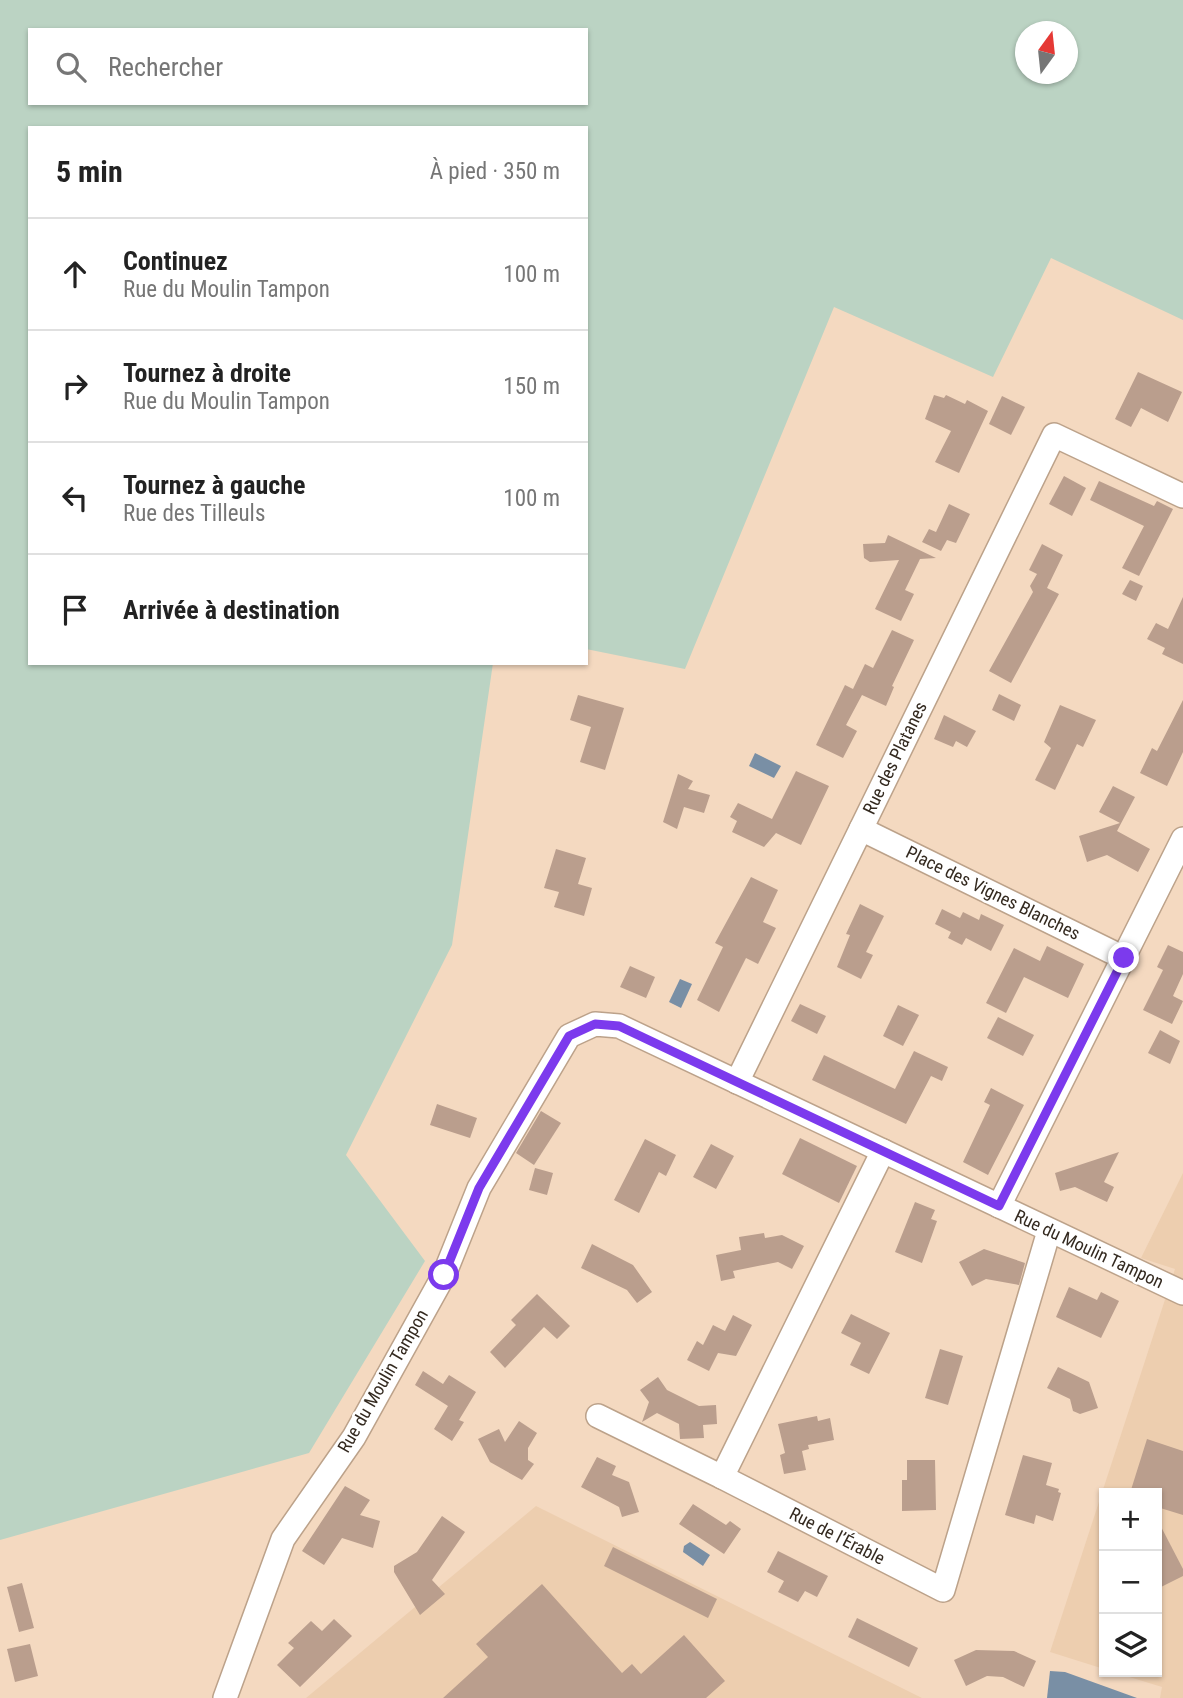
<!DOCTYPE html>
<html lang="fr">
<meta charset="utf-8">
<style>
body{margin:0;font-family:"Roboto Condensed",sans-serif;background:#f6f6f6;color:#222}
.controls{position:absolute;right:21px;bottom:21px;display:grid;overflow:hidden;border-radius:0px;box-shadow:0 2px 5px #0004}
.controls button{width:63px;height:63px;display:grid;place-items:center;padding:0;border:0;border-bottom:2px solid #e0e0e0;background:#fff;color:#222;font:35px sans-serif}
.compass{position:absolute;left:1015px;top:21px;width:63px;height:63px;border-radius:50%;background:#fff;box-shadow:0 2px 5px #0004;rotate:15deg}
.stop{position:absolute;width:21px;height:21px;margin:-16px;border:5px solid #7c3aed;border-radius:50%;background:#fff}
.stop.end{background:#7c3aed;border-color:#fff;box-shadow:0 2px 7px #0008}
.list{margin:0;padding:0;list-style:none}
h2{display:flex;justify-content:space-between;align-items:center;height:91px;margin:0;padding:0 28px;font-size:30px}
h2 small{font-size:23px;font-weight:400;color:#767676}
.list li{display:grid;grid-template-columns:46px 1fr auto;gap:21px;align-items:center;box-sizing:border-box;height:112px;padding:0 28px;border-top:2px solid #e0e0e0}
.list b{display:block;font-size:26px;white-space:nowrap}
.list p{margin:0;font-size:23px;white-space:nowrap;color:#767676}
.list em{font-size:23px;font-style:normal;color:#767676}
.icon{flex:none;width:38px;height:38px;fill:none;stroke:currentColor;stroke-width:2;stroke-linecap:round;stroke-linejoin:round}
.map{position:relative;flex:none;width:1183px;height:1698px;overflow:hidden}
.search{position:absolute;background:#fff;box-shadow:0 2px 5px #0004;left:28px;top:28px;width:560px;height:77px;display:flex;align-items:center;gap:18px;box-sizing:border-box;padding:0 24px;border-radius:0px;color:#767676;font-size:26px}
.panel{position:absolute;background:#fff;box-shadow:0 2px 5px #0004;left:28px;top:126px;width:560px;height:539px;border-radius:0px}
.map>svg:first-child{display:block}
.built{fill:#edceaf}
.green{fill:#bbd3c3;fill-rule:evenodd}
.water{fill:#798fa5}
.building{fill:#ba9e8d}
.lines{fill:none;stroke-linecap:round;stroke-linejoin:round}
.minor-casing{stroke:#bca28a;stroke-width:26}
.minor{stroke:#fff;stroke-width:23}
.route{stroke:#7c3aed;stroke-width:9}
.labels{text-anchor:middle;stroke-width:5;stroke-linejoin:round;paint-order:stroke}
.street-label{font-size:18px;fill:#342a20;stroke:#fff}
</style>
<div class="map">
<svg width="1183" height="1698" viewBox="0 0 1183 1698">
<rect width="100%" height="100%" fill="#f4d9c0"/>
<!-- built -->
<g class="built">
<polygon points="1183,1173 1183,1698 1160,1698 1162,1687 1113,1672 1157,1672 1157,1493 1104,1493 1104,1669 1050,1652 1175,1269 1141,1258"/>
<polygon points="536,1506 922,1698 306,1698"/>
</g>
<!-- green -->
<path class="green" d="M0,0H1183V320L1051,258L993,377L834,307L685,669L586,649V128H30V663H493L452,945L346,1155L425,1261L309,1453L0,1540ZM30,30H586V103H30ZM1026,32H1068V74H1026Z"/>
<!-- water -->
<g class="water">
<polygon points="755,753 781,766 774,778 749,766"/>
<polygon points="680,979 692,984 681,1008 669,1002"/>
<polygon points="690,1542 710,1555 703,1566 683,1552 684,1546"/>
<polygon points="1050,1671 1065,1672 1137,1698 1047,1698"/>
</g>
<!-- building -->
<g class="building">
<polygon points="1138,372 1182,392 1168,422 1141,408 1131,427 1115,419"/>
<polygon points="934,395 944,398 946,395 965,404 967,400 988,411 959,473 935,462 951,431 925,419"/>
<polygon points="1002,396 1025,407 1011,435 989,424"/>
<polygon points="1064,476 1086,488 1072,516 1049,504"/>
<polygon points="1099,481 1154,506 1157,501 1173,509 1139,576 1122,568 1144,526 1090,500"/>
<polygon points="949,504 970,514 956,543 947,540 941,551 922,542 929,529 936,532"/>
<polygon points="888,535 936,558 920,559 905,590 914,594 901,621 875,609 899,560 870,562 864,558 863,544 885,543"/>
<polygon points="1042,544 1063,555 1047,588 1059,594 1011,683 989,671 1033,592 1030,586 1037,574 1029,570"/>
<polygon points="1130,580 1143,586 1136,601 1122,594"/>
<polygon points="1183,597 1183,664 1162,654 1165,648 1147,639 1156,623 1168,629"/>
<polygon points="892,630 914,640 892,686 894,687 886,706 862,695 846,725 857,731 843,758 816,745 845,685 853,689 865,664 873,668"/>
<polygon points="999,694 1021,705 1014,721 992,710"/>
<polygon points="578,695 624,708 605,770 580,762 591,727 570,720"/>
<polygon points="1183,700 1183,752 1167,786 1140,773 1152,748 1157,751"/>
<polygon points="1060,705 1096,720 1083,747 1077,744 1055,790 1035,780 1051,748 1044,742"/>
<polygon points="944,715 976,731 967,747 956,741 953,747 934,739"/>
<polygon points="796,771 829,786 801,845 776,833 764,847 732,832 737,821 730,817 738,803 772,819"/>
<polygon points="678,774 693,781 688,789 710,795 704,813 684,807 677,829 663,822"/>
<polygon points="1113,786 1135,797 1117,831 1150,849 1138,872 1107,855 1087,862 1079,836 1120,823 1099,812"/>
<polygon points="556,849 586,858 578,884 592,888 584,916 554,907 559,892 544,888"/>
<polygon points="751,877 778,890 763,922 776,928 758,964 746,958 719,1012 697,1000 723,947 715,943"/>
<polygon points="860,904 884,916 866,952 873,955 861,979 837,967 850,935 846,934"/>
<polygon points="942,909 960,918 963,912 979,920 981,914 1004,925 991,951 966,938 962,945 948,938 951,932 935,924"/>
<polygon points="1168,945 1183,952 1183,974 1173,996 1183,1001 1172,1024 1143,1010 1163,970 1157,967"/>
<polygon points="1047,946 1084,964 1068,998 1024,977 1006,1013 986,1003 1014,948 1040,961"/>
<polygon points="630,966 655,977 646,998 620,987"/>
<polygon points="800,1004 826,1016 817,1034 791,1021"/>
<polygon points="898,1005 919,1015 903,1046 883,1036"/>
<polygon points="998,1017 1034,1035 1023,1056 987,1038"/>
<polygon points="1160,1030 1180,1041 1170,1064 1148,1053"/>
<polygon points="914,1051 948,1067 942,1081 931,1076 906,1124 812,1080 824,1055 895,1089"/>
<polygon points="991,1088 1024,1105 988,1175 963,1162 990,1105 984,1102"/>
<polygon points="437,1104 477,1118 470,1138 430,1125"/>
<polygon points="541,1111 561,1123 534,1165 516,1153"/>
<polygon points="800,1138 857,1166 839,1203 782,1174"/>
<polygon points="645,1139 676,1155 666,1176 659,1172 639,1213 614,1200"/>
<polygon points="711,1144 734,1156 716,1189 693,1177"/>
<polygon points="1119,1152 1104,1182 1114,1187 1107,1202 1075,1187 1060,1191 1055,1173"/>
<polygon points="535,1168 553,1173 547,1195 529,1190"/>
<polygon points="915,1202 935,1210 931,1219 937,1221 922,1263 895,1252"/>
<polygon points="764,1233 765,1238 782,1235 804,1246 792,1269 778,1262 733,1271 735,1278 721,1281 716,1255 741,1250 739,1237"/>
<polygon points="592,1244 633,1265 652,1292 637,1303 627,1290 581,1268"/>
<polygon points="984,1249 1025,1263 1019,1285 986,1279 972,1286 959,1262"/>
<polygon points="1069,1287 1097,1300 1101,1292 1119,1301 1101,1338 1056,1317"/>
<polygon points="537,1294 570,1326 557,1339 544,1327 505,1368 490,1352 516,1325 511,1320"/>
<polygon points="851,1314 890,1333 869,1374 850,1365 861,1343 841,1333"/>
<polygon points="733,1315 752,1325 736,1356 718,1353 709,1371 687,1360 697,1341 703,1345 713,1325 725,1331"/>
<polygon points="940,1349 963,1356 948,1405 925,1398"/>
<polygon points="1058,1367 1089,1382 1098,1408 1080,1414 1073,1411 1070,1399 1047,1388"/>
<polygon points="423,1371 443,1384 449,1375 476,1392 459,1420 464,1422 452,1441 434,1429 448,1406 415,1385"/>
<polygon points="658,1377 667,1390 699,1406 716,1405 717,1424 703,1425 704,1438 680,1439 679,1424 657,1413 642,1422 649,1402 640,1390"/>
<polygon points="817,1416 818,1421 830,1418 834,1440 808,1445 809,1449 802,1451 806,1470 784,1474 780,1455 785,1453 778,1424"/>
<polygon points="519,1421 537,1433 528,1448 528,1460 534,1464 522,1480 490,1462 478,1439 499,1429 505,1442"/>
<polygon points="1147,1439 1183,1451 1183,1515 1157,1507 1157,1493 1130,1493"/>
<polygon points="1023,1455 1052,1463 1046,1485 1059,1489 1058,1492 1061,1493 1053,1521 1036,1515 1034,1524 1005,1515"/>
<polygon points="597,1457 616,1466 612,1475 629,1482 639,1512 622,1517 619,1507 581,1487"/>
<polygon points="907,1460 935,1460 936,1510 902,1511 902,1480 907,1480"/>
<polygon points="345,1486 370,1500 360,1515 380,1521 373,1548 342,1538 324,1565 302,1551"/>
<polygon points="693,1504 726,1525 730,1521 741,1529 724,1554 679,1524"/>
<polygon points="442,1516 465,1532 432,1580 445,1594 420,1615 394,1572 394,1566 417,1552"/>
<polygon points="1157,1519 1183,1569 1183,1576 1157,1589"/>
<polygon points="613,1547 717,1599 708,1618 604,1566"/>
<polygon points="778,1551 828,1576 817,1597 805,1591 798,1602 778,1592 784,1581 767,1572"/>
<polygon points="22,1583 34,1628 19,1632 7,1587"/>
<polygon points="542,1584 622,1673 632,1664 641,1674 684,1635 725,1681 706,1698 443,1698 488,1657 476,1644"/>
<polygon points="857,1618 918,1648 909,1667 848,1637"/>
<polygon points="334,1619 352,1636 300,1687 277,1665 294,1648 288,1643 311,1621 322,1631"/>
<polygon points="30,1644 38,1676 15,1682 7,1649"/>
<polygon points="976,1650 1014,1651 1036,1661 1024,1687 1003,1677 987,1676 966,1686 954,1660"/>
</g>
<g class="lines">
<defs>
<g id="minor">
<polyline points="861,829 1124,958"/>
<polyline points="737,1082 1054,435 1183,496"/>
<polyline points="883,1151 722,1477 943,1590 1049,1231"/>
<polyline points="999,1206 1183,839"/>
<polyline points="598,1416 722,1477"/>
<polyline points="225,1698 283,1539 354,1437 444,1275 479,1188 569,1036 595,1024 619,1026 1183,1293"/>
</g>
</defs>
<!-- minor casing -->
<use href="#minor" class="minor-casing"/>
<!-- minor -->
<use href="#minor" class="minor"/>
</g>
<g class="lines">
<!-- route -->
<polyline class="route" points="444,1275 479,1188 569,1036 595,1024 619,1026 999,1206 1124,958"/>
</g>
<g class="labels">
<!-- street labels -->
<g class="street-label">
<text transform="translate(895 758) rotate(-64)" y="6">Rue des Platanes</text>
<text transform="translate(993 893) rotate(26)" y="6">Place des Vignes Blanches</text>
<text transform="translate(1089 1249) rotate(25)" y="6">Rue du Moulin Tampon</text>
<text transform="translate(383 1381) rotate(-60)" y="6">Rue du Moulin Tampon</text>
<text transform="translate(837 1536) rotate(27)" y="6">Rue de l’Érable</text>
</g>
</g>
</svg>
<div class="controls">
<button>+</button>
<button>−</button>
<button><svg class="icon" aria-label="layers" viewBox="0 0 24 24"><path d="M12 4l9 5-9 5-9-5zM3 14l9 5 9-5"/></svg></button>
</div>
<svg class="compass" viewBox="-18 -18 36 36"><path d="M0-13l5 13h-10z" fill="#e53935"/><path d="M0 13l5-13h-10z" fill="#767676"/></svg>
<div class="stop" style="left:444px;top:1275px"></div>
<div class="stop end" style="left:1124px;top:958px"></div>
<div class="search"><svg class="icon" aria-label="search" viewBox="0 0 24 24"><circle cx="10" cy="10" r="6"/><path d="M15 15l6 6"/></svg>Rechercher</div>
<section class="panel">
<h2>5 min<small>À pied · 350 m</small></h2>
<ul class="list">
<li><svg class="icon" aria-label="ahead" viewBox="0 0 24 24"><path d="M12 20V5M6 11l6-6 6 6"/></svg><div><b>Continuez</b><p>Rue du Moulin Tampon</p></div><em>100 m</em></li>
<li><svg class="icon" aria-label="right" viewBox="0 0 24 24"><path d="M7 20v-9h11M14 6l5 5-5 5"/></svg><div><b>Tournez à droite</b><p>Rue du Moulin Tampon</p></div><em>150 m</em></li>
<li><svg class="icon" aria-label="left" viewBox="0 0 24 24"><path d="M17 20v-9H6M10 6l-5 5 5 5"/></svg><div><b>Tournez à gauche</b><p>Rue des Tilleuls</p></div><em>100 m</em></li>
<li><svg class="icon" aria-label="arrive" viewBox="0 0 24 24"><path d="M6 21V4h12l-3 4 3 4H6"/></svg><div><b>Arrivée à destination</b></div></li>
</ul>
</section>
</div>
